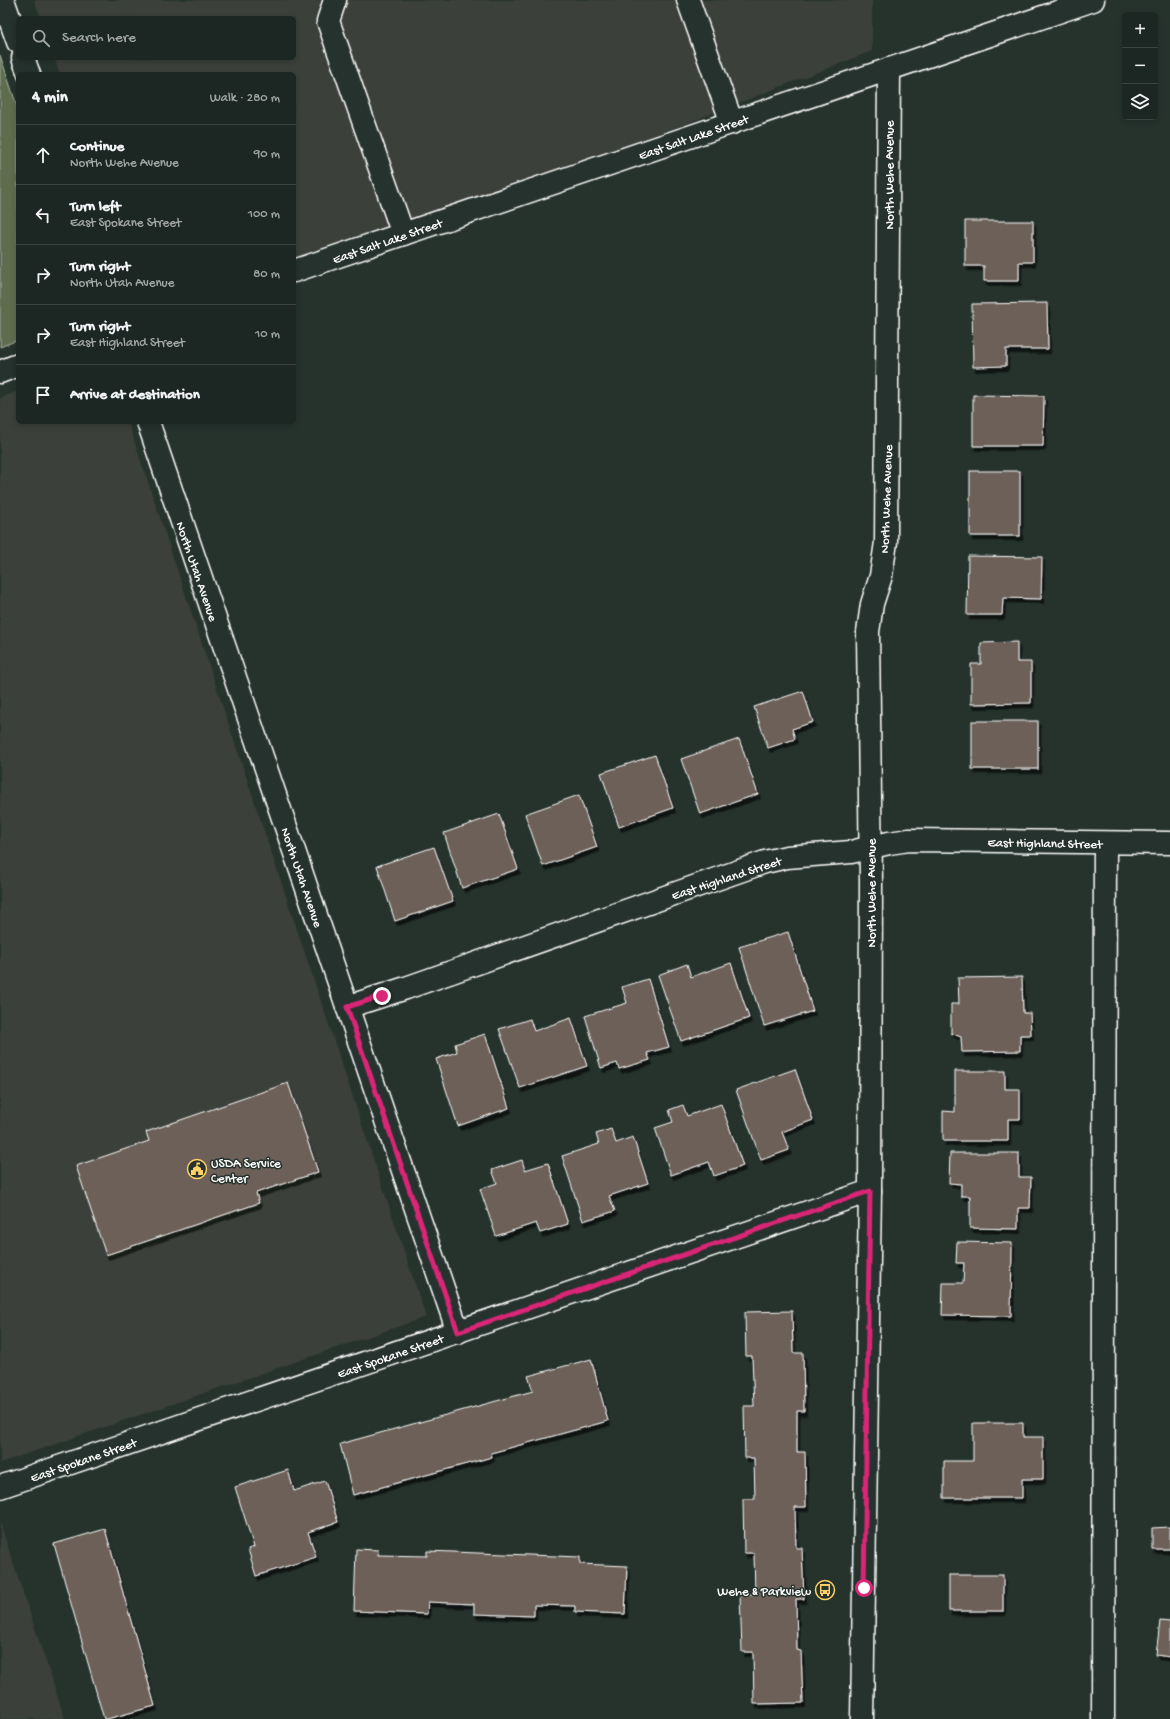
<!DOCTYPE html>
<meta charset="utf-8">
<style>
body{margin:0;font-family:"Gochi Hand",sans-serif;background:#252e2a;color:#f1f3f6}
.controls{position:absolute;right:12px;top:12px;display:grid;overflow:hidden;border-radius:6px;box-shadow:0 2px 6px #0003}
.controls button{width:36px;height:36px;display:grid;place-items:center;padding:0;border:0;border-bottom:1px solid #3a4340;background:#1c2622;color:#f1f3f6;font:20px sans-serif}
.stop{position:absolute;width:12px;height:12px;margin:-9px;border:3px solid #db2777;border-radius:50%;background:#fff}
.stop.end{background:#db2777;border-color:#fff;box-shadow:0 1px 4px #0008}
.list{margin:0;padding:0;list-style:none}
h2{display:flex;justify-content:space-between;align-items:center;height:52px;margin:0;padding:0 16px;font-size:17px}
h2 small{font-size:13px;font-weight:400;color:#a0a5a5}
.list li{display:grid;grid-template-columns:26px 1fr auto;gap:12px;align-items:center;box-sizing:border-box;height:60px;padding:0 16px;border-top:1px solid #3a4340}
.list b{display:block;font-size:15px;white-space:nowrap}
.list p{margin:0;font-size:13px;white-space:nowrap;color:#a0a5a5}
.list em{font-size:13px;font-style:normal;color:#a0a5a5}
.icon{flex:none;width:22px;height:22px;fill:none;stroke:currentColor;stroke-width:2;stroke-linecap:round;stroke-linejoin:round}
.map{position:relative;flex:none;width:1170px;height:1719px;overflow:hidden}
.search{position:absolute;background:#1c2622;box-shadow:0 2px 6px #0003;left:16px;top:16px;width:280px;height:44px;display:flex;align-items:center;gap:10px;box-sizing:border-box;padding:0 14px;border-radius:6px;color:#a0a5a5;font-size:15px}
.panel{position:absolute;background:#1c2622;box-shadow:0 2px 6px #0003;left:16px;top:72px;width:280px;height:352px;border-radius:6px}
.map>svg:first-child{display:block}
.built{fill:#3b403a}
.green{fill:#5f6d4f;stroke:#afb6a7}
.building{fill:#6c6058;stroke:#fff;filter:url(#shadow)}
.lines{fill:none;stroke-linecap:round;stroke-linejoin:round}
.minor-casing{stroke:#fff;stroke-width:25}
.minor{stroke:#26332d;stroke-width:22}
.route{stroke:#db2777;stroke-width:5}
.labels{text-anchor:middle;stroke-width:3;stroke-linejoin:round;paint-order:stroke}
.street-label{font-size:13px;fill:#fff;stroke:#26332d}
.poi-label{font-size:13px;fill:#fff;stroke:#26332d;text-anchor:start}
</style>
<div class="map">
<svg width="1170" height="1719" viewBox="0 0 1170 1719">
<defs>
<filter id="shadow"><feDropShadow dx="2.5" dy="4.5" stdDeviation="0" flood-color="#0009"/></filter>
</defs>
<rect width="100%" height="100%" fill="#26332d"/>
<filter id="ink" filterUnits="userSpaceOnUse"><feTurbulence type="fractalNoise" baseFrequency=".025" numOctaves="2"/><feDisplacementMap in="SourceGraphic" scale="8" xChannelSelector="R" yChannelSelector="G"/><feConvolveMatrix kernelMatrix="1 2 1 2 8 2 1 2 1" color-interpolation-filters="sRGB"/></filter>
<g filter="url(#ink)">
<!-- built -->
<g class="built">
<polygon points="34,0 872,0 872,51 403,234 294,262 294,74 60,74 54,58 294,58 294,18 41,18"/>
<polygon points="18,391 18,422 128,422 426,1317 0,1463 0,398"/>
<polygon points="0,1523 65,1719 0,1719"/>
</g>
<!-- green -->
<polygon class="green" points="0,55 18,109 18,340 0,347"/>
<!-- building -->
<g class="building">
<polygon points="965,221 1033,221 1033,262 1019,262 1019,281 984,281 984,266 965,266"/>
<polygon points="1047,303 1048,349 1006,349 1006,366 973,367 972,304"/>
<polygon points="973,395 1044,396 1043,446 973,446"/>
<rect x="970" y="471" width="50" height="65"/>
<polygon points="968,556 1042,557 1041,599 1003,598 1002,615 967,615"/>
<polygon points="1017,642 1017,662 1031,662 1031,703 971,704 971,664 981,664 981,643"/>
<polygon points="803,691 813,722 792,729 795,739 768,748 754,707"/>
<rect x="972" y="721" width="66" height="48"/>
<polygon points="739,739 758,794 700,814 681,759"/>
<polygon points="655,755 673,808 619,827 601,773"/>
<polygon points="579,795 597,847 543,866 525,814"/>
<polygon points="499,814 518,869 462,888 444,833"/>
<polygon points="434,847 453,901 395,921 377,866"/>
<polygon points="788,932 813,1011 764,1026 739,947"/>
<polygon points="731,963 749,1018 681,1041 658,975 687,964 691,977"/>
<polygon points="1022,977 1023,1013 1030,1013 1031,1035 1020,1035 1020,1051 962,1052 961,1037 951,1033 951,1004 959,1004 958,978"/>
<polygon points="648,979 669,1047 647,1053 650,1060 619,1069 617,1063 601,1068 585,1016 627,1003 622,987"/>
<polygon points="571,1018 587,1066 520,1088 499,1029 530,1019 534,1031"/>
<polygon points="485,1034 509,1108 458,1126 436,1059 457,1052 455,1044"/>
<polygon points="795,1069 813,1120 782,1132 789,1150 761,1160 736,1090"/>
<polygon points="955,1071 1005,1071 1005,1089 1020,1089 1020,1119 1008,1119 1008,1141 943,1141 943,1111 955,1112"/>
<polygon points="288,1083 318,1172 256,1193 259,1203 106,1255 76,1166 149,1141 146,1132"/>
<polygon points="721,1104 743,1166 714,1176 709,1162 671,1175 655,1128 673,1122 669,1110 683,1105 687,1116"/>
<polygon points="611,1129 616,1143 633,1137 648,1183 609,1196 615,1211 583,1221 562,1156 599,1144 596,1134"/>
<polygon points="950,1153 1019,1153 1019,1177 1031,1177 1030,1208 1018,1208 1018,1229 970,1228 970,1196 961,1196 961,1184 949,1183"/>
<polygon points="522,1160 525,1170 548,1163 568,1224 540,1233 536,1223 496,1236 480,1189 497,1183 492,1170"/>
<polygon points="957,1242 1012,1243 1011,1316 942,1315 943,1283 963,1283 964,1263 956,1263"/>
<polygon points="792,1311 793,1353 803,1353 804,1411 797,1411 797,1452 805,1452 806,1507 795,1507 796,1548 802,1548 804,1599 796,1599 797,1650 801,1651 803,1703 754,1704 753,1652 742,1652 740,1594 755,1594 754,1553 744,1553 743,1499 755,1499 754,1458 745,1458 744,1406 754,1406 752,1356 746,1356 745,1312"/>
<polygon points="591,1359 608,1421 491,1453 492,1457 353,1495 340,1444 533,1391 528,1376"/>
<polygon points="973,1423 1023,1423 1023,1437 1043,1437 1043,1479 1022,1479 1022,1498 944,1498 944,1461 973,1461"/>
<polygon points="288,1470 294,1491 325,1481 338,1522 308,1532 316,1557 256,1576 248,1549 254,1547 235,1487"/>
<polygon points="1170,1527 1170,1549 1152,1549 1152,1528"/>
<polygon points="105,1529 155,1706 107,1719 104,1719 54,1544"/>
<polygon points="356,1549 378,1550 378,1555 427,1556 427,1551 580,1557 580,1564 627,1566 625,1614 575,1612 575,1606 534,1605 534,1616 474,1614 474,1604 428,1602 427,1614 354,1611"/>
<rect x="949" y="1575" width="54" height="36"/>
<polygon points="1160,1621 1170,1622 1170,1657 1156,1655"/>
</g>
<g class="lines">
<defs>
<g id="minor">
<polyline points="3,0 18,42"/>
<polyline points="335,0 328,21 403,234"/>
<polyline points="688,0 732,123"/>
<polyline points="23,58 29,74"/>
<polyline points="294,271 1093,0"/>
<polyline points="0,372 18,365"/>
<polyline points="148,422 458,1332"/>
<polyline points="347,1007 406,988 765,862 787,857 851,852 889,843 909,840 1170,843"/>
<polyline points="0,1487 870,1191"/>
<polyline points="862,1719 870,1191 871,883 868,632 872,604 881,576 886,542 889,69"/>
<polyline points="1103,1719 1105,843"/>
</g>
</defs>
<!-- minor casing -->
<use href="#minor" class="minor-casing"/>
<!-- minor -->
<use href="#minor" class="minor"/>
</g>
</g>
<g class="lines" filter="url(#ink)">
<!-- route -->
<polyline class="route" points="382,996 347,1007 458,1332 870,1191 864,1588"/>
</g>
<!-- icons -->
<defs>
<symbol id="civic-ring" viewBox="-11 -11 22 22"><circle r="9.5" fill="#26332d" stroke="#ffd166" stroke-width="1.5"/><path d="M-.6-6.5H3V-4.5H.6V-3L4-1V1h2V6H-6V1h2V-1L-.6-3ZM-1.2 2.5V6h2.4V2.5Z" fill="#ffd166"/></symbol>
<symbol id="bus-ring" viewBox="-11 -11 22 22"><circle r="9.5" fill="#26332d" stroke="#ffd166" stroke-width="1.5"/><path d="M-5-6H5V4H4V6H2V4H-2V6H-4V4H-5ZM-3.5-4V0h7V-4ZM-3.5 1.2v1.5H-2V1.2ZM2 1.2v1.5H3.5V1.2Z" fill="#ffd166"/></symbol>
</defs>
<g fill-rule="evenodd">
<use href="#civic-ring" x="186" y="1158" width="22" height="22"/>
<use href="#bus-ring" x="814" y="1579" width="22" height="22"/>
</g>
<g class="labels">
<!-- street labels -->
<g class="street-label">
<text transform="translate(693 136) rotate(-19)" y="5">East Salt Lake Street</text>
<text transform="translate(888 175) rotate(-90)" y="5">North Wehe Avenue</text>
<text transform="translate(387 240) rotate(-19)" y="5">East Salt Lake Street</text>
<text transform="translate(885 499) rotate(-88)" y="5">North Wehe Avenue</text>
<text transform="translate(198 571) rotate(71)" y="5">North Utah Avenue</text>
<text transform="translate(1045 842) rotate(1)" y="5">East Highland Street</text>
<text transform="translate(303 877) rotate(71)" y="5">North Utah Avenue</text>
<text transform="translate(726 877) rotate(-18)" y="5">East Highland Street</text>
<text transform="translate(870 893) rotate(-90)" y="5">North Wehe Avenue</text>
<text transform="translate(390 1355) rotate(-19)" y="5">East Spokane Street</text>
<text transform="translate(83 1459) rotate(-19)" y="5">East Spokane Street</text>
</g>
<!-- poi labels -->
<g class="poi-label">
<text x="211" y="1167">USDA Service<tspan x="211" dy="15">Center</tspan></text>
<text x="811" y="1595" text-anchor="end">Wehe &amp; Parkview</text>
</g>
</g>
</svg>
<div class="controls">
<button>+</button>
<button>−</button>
<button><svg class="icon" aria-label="layers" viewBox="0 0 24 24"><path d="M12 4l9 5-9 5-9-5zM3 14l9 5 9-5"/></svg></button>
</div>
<div class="stop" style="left:864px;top:1588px"></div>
<div class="stop end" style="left:382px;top:996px"></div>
<div class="search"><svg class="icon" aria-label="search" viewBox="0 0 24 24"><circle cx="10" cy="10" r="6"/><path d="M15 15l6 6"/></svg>Search here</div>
<section class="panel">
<h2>4 min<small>Walk · 280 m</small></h2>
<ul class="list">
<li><svg class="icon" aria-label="ahead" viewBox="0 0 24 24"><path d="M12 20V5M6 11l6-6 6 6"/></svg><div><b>Continue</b><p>North Wehe Avenue</p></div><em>90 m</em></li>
<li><svg class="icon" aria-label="left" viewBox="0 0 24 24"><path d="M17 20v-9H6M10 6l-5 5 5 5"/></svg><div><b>Turn left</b><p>East Spokane Street</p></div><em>100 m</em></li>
<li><svg class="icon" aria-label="right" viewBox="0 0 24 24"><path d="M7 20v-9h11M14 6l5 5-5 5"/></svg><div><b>Turn right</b><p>North Utah Avenue</p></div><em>80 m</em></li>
<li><svg class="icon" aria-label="right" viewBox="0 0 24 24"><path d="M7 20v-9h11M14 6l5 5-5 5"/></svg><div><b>Turn right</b><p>East Highland Street</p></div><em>10 m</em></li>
<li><svg class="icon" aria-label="arrive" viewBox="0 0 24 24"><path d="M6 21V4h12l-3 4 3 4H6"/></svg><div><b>Arrive at destination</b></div></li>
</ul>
</section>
</div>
